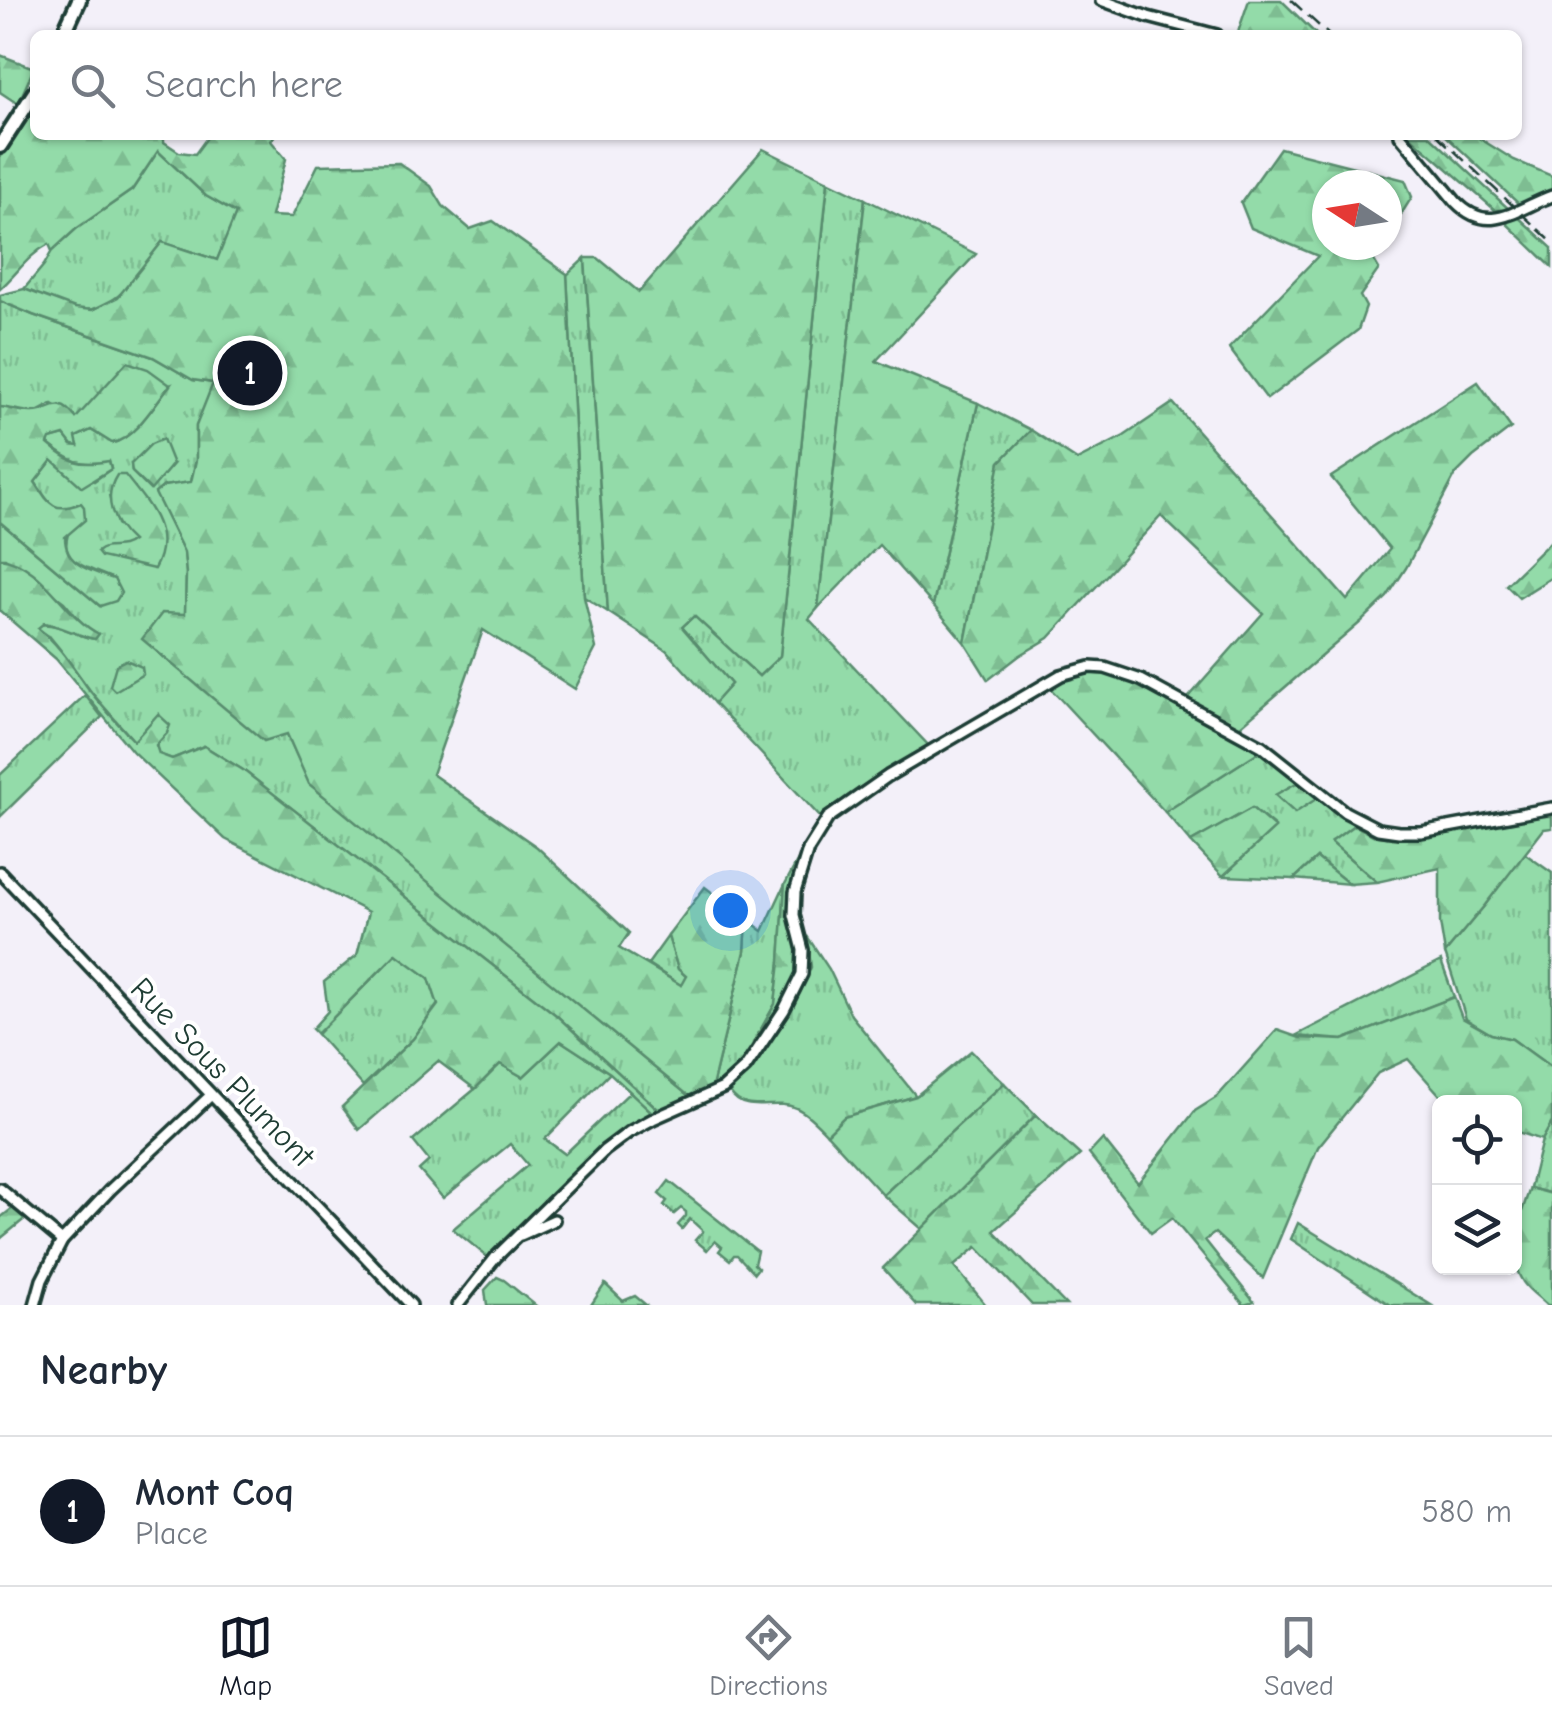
<!DOCTYPE html>
<style>
body{margin:0;font-family:"Comic Neue",sans-serif;background:#f2f2f3;color:#1f2937}
.controls{position:absolute;right:30px;bottom:30px;display:grid;overflow:hidden;border-radius:15px;box-shadow:0 2px 8px #0004}
.controls button{width:90px;height:90px;display:grid;place-items:center;padding:0;border:0;border-bottom:2px solid #e0e1e3;background:#fff;color:#1f2937;font:50px sans-serif}
.compass{position:absolute;left:1312px;top:170px;width:90px;height:90px;border-radius:50%;background:#fff;box-shadow:0 2px 8px #0004;rotate:282deg}
.you{position:absolute;left:730px;top:910px;width:35px;height:35px;margin:-25px;border:8px solid #fff;border-radius:50%;background:#1a73e8;box-shadow:0 0 0 15px #1a73e833}
.badge{display:grid;place-items:center;width:65px;height:65px;border-radius:50%;background:#111827;color:#fff;font-size:32px;font-weight:700}
.pin{position:absolute;translate:-50% -50%;border:5px solid #fff;box-shadow:0 2px 10px #0006}
.list{margin:0;padding:0;list-style:none}
h2{display:flex;justify-content:space-between;align-items:center;height:130px;margin:0;padding:0 40px;font-size:42px}
h2 small{font-size:32px;font-weight:400;color:#747a83}
.list li{display:grid;grid-template-columns:65px 1fr auto;gap:30px;align-items:center;box-sizing:border-box;height:150px;padding:0 40px;border-top:2px solid #e0e1e3}
.list b{display:block;font-size:38px;white-space:nowrap}
.list p{margin:0;font-size:32px;white-space:nowrap;color:#747a83}
.list em{font-size:32px;font-style:normal;color:#747a83}
.icon{flex:none;width:55px;height:55px;fill:none;stroke:currentColor;stroke-width:2;stroke-linecap:round;stroke-linejoin:round}
.map{position:relative;flex:none;width:1552px;height:1305px;overflow:hidden}
.search{position:absolute;background:#fff;box-shadow:0 2px 8px #0004;left:30px;right:30px;top:30px;height:110px;display:flex;align-items:center;gap:25px;box-sizing:border-box;padding:0 35px;border-radius:15px;color:#747a83;font-size:38px}
.sheet{height:280px;background:#fff}
nav{display:flex;justify-content:space-around;align-items:center;box-sizing:border-box;height:140px;border-top:2px solid #e0e1e3;background:#fff;font-size:28px;color:#747a83}
nav a{display:grid;justify-items:center;gap:5px}
nav .on{color:#111827}
.map>svg:first-child{display:block}
.grass{fill:url(#grass-tufts);stroke:#598c6e;stroke-width:2.5;fill-rule:evenodd}
.forest{fill:url(#forest-firs);stroke:#598c6e;stroke-width:2.5}
.lines{fill:none;stroke-linecap:round;stroke-linejoin:round}
.street-casing{stroke:#1f3d34;stroke-width:16}
.secondary-casing{stroke:#1f3d34;stroke-width:20}
.street{stroke:#fff;stroke-width:9}
.secondary{stroke:#fff;stroke-width:12}
.rail{stroke:#1f3d34;stroke-width:2.5;stroke-dasharray:15 8;stroke-linecap:butt}
.labels{text-anchor:middle;stroke-width:8;stroke-linejoin:round;paint-order:stroke}
.street-label{font-size:32px;fill:#1f3d34;stroke:#fff}
</style>
<div class="map">
<svg width="1552" height="1305" viewBox="0 0 1552 1305">
<defs>
<pattern id="grass-tufts" width="24" height="20" patternUnits="userSpaceOnUse" patternTransform="scale(2.5)"><rect width="24" height="20" fill="#93dba9"/><path d="M3 7l-1-3M5 7V3M7 7l1-3M15 17l-1-3M17 17v-4M19 17l1-3" fill="none" stroke="#7ebd92"/></pattern>
<pattern id="forest-firs" width="22" height="20" patternUnits="userSpaceOnUse" patternTransform="scale(2.5)"><rect width="22" height="20" fill="#93dba9"/><path d="M5 1l3.5 6h-7zM16 11l3.5 6h-7z" fill="#7ebd92"/></pattern>
</defs>
<rect width="100%" height="100%" fill="#f3f0f9"/>
<filter id="ink" filterUnits="userSpaceOnUse"><feTurbulence type="fractalNoise" baseFrequency=".01" numOctaves="2"/><feDisplacementMap in="SourceGraphic" scale="20" xChannelSelector="R" yChannelSelector="G"/><feConvolveMatrix kernelMatrix="1 2 1 2 8 2 1 2 1" color-interpolation-filters="sRGB"/></filter>
<g filter="url(#ink)">
<!-- grass -->
<g class="grass">
<path d="M158,151L206,196L237,214L217,260L162,242C141,268 116,317 77,309C59,305 41,295 24,289L44,265L52,251L76,229L132,190Z"/>
<path d="M828,181L865,199L818,608L809,619L930,747C898,766 845,791 822,819L714,703L731,684L682,627L694,615L759,676L780,655Z"/>
<polygon points="585,258 608,612 584,597 567,275"/>
<path d="M0,301L33,315L153,357L193,380L214,383L196,426V460L191,482L164,486L156,493L184,552L186,573L185,615L287,734L310,784L689,1096L660,1111L556,1015L243,770L204,746L172,759L158,754L156,745L167,733L159,714L134,741L92,693L59,648L50,637L38,629L39,625C59,622 76,636 95,639L98,634L86,628L64,602L5,558H0V522L100,606L114,579C61,558 56,557 80,503L67,509H58L48,501L35,482L52,460L94,481L111,469L109,462C80,466 71,462 48,444L49,439L64,435L72,445H78L75,437L91,430L112,443C134,440 156,402 170,385L76,418L52,404L35,413L0,407ZM131,464H173L150,490L132,472ZM109,495L154,569L124,547L133,540L117,524Z"/>
<polygon points="978,403 1031,430 1000,462 965,643 933,605"/>
<polygon points="85,695 102,717 0,817 0,775"/>
<polygon points="1260,751 1300,781 1295,812 1319,797 1354,825 1331,842 1377,882 1349,884 1317,858 1294,879 1223,876 1275,827 1252,808 1191,842 1165,812"/>
<polygon points="1524,853 1552,873 1552,1068 1512,1039 1491,1034 1466,1019 1445,953 1485,905"/>
<polygon points="785,884 780,962 775,1004 753,1043 755,1046 736,1070 712,1087 745,951 747,919 763,931"/>
<polygon points="668,936 678,969 686,976 682,986 648,964"/>
<path d="M807,936L829,969L851,1015L916,1096L844,1117L827,1134C818,1125 808,1113 796,1108C774,1098 745,1116 730,1092L770,1042L800,993L811,967Z"/>
<polygon points="397,953 429,978 438,1004 413,1039 363,1086 317,1034"/>
<polygon points="1441,961 1454,997 1343,1040 1295,1036"/>
<path d="M561,1041L610,1073L545,1139L565,1154L631,1091L654,1114C588,1149 540,1205 490,1259L453,1229L528,1165L510,1144L443,1198L419,1170L429,1161L413,1141L475,1089L500,1064L523,1077Z"/>
<polygon points="1004,1083 1036,1115 922,1229 883,1195"/>
<polygon points="1552,1122 1552,1194 1530,1188 1542,1140"/>
<polygon points="669,1181 757,1251 754,1264 758,1268 754,1273 737,1255 734,1255 730,1260 719,1251 722,1247 715,1241 707,1250 695,1240 703,1231 690,1219 682,1229 678,1225 686,1216 686,1212 681,1208 674,1214 664,1205 667,1201 659,1194"/>
<polygon points="1298,1223 1431,1305 1390,1305 1291,1239"/>
<polygon points="497,1277 504,1280 535,1305 487,1305 485,1290"/>
<polygon points="605,1284 623,1301 635,1296 646,1305 591,1305"/>
</g>
<!-- forest -->
<g class="forest">
<polygon points="1249,0 1281,0 1317,35 1237,35"/>
<polygon points="0,55 34,68 18,104 0,92"/>
<path d="M35,104V135H164V142L179,152L195,154L209,135H275L271,141L286,159L271,216L292,217L318,165L399,163L431,186L443,206L470,229L493,221L567,274L584,597L596,648L575,689L483,630L432,774L537,847L629,933L619,948L681,985L686,976L678,969L668,936L705,887L747,919L745,951L712,1087L689,1096L309,784L287,734L264,741L142,639L162,613L185,614L186,573L184,552L155,493L164,486L191,482L196,460V426L213,383L193,380L153,357L33,315L0,301V295L24,289L75,308L92,310L118,297L162,242L217,260L236,213L206,196L158,151L132,190L76,229L52,251L49,244C28,255 17,274 0,289V155Z"/>
<polygon points="1409,135 1429,135 1510,210 1495,210"/>
<polygon points="1445,135 1474,135 1514,160 1552,176 1552,192 1521,206"/>
<polygon points="1280,148 1405,180 1412,197 1387,237 1387,185 1327,185 1327,245 1382,245 1373,259 1379,269 1360,296 1366,307 1358,330 1267,399 1229,348 1318,256 1251,228 1241,203"/>
<polygon points="763,149 828,181 780,656 759,676 694,616 682,627 731,684 714,703 666,650 608,612 585,258 598,258 639,292"/>
<polygon points="865,199 976,254 876,361 978,403 933,605 879,545 818,608"/>
<polygon points="1515,214 1552,248 1552,267 1504,221"/>
<path d="M127,362L148,369L170,385C156,402 134,440 112,443L91,430L76,437L78,446L72,445L64,435L50,439L48,444C70,463 80,466 109,461L111,469L82,487L52,460L35,482C49,504 54,514 81,503L84,507L85,520L65,537C65,566 91,571 114,579L121,593L116,601L100,606L0,522V407C10,408 23,413 33,412C53,412 57,394 76,418Z"/>
<polygon points="1478,382 1511,428 1473,457 1456,474 1406,568 1387,597 1362,621 1232,733 1260,751 1165,812 1049,687 1077,674 1105,671 1181,706 1263,613 1161,516 1049,638 1019,656 988,680 965,643 1000,462 1031,430 1077,460 1124,436 1173,403 1347,600 1390,549 1331,477"/>
<polygon points="163,439 173,464 151,490 132,472 131,464 151,444"/>
<path d="M117,475H125C148,504 175,532 154,569L101,557L97,552C109,542 118,552 132,541C113,524 102,498 117,475Z"/>
<polygon points="1552,540 1552,577 1519,598 1506,585"/>
<path d="M0,558C44,564 63,616 99,634L95,639C77,636 62,626 44,623L38,628C60,645 74,669 90,691C104,709 119,725 134,741L158,714L170,725L167,733L156,745L159,754L172,759L204,746L243,770L556,1015L660,1111L654,1114L610,1073L561,1041L523,1077L500,1064L475,1089L438,1061L359,1130L342,1107L413,1039L438,1005L429,978L396,954L317,1034L312,1029L328,1011L324,982L357,955L368,912L225,839L133,752L56,659L0,611Z"/>
<polygon points="126,660 142,667 143,674 115,691 110,686 116,665"/>
<polygon points="1300,781 1319,797 1295,813 1275,795"/>
<polygon points="1252,808 1275,828 1223,876 1191,842"/>
<polygon points="1552,812 1552,828 1544,829 1485,905 1445,953 1440,923 1440,868 1377,882 1331,842 1354,825 1373,835 1393,838"/>
<polygon points="799,858 790,888 790,905 801,969 783,1004 755,1046 753,1044 775,1004 780,962 785,884"/>
<polygon points="1317,858 1349,884 1294,879"/>
<polygon points="1454,997 1462,1018 1491,1034 1512,1039 1552,1068 1552,1122 1542,1140 1515,1131 1514,1102 1446,1102 1408,1059 1378,1073 1318,1147 1263,1278 1215,1233 1205,1240 1254,1302 1244,1305 1172,1218 1151,1233 1089,1154 1103,1139 1138,1183 1195,1111 1217,1097 1277,1030 1300,1038 1343,1040"/>
<polygon points="971,1051 1004,1083 883,1195 827,1134 844,1117 916,1096"/>
<polygon points="1036,1115 1080,1155 994,1231 1066,1305 1032,1305 977,1247 954,1266 986,1305 916,1305 883,1268"/>
<path d="M1530,1188L1552,1194V1305H1547C1540,1298 1529,1291 1523,1282C1504,1253 1520,1218 1530,1188Z"/>
<polygon points="14,1207 27,1217 0,1239 0,1218"/>
</g>
<g class="lines">
<defs>
<g id="street">
<polyline points="1101,0 1148,17 1217,35"/>
<path d="M1400,135L1456,202C1489,236 1516,209 1552,196"/>
<polyline points="0,872 411,1305"/>
<polyline points="0,1189 62,1241"/>
<polyline points="521,1235 554,1220"/>
<polyline points="35,1305 42,1280 62,1241 110,1190 211,1095"/>
<polyline points="458,1305 496,1257 605,1150 629,1132 653,1119 723,1088 746,1067 784,1010 802,974 803,950 794,915 795,892 808,850 828,818 888,776 1061,675 1090,667 1105,668 1141,680 1262,746 1345,812 1378,829 1399,832 1421,832 1552,808"/>
</g>
<g id="secondary">
<polyline points="63,35 79,0"/>
<polyline points="0,146 35,92"/>
</g>
</defs>
<!-- street casing -->
<use href="#street" class="street-casing"/>
<!-- secondary casing -->
<use href="#secondary" class="secondary-casing"/>
<!-- street -->
<use href="#street" class="street"/>
<!-- secondary -->
<use href="#secondary" class="secondary"/>
<!-- rail -->
<g class="rail">
<polyline points="1291,0 1329,35"/>
<polyline points="1437,135 1552,242"/>
</g>
</g>
</g>
<g class="labels">
<!-- street labels -->
<g class="street-label">
<text transform="translate(223 1072) rotate(46)" y="11">Rue Sous Plumont</text>
</g>
</g>
</svg>
<div class="controls">
<button><svg class="icon" aria-label="locate" viewBox="0 0 24 24"><circle cx="12" cy="12" r="6"/><path d="M12 2v4M12 18v4M2 12h4M18 12h4"/></svg></button>
<button><svg class="icon" aria-label="layers" viewBox="0 0 24 24"><path d="M12 4l9 5-9 5-9-5zM3 14l9 5 9-5"/></svg></button>
</div>
<svg class="compass" viewBox="-18 -18 36 36"><path d="M0-13l5 13h-10z" fill="#e53935"/><path d="M0 13l5-13h-10z" fill="#747a83"/></svg>
<div class="you"></div>
<div class="pin badge" style="left:250px;top:373px">1</div>
<div class="search"><svg class="icon" aria-label="search" viewBox="0 0 24 24"><circle cx="10" cy="10" r="6"/><path d="M15 15l6 6"/></svg>Search here</div>
</div>
<section class="sheet">
<h2>Nearby<small></small></h2>
<ul class="list">
<li><span class="badge">1</span><div><b>Mont Coq</b><p>Place</p></div><em>580 m</em></li>
</ul>
</section>
<nav>
<a class="on"><svg class="icon" aria-label="map" viewBox="0 0 24 24"><path d="M3 6l6-2 6 2 6-2v14l-6 2-6-2-6 2zM9 4v14M15 6v14"/></svg>Map</a>
<a><svg class="icon" aria-label="directions" viewBox="0 0 24 24"><path d="M12 3l9 9-9 9-9-9zM9 14v-3h6M13 9l2 2-2 2"/></svg>Directions</a>
<a><svg class="icon" aria-label="saved" viewBox="0 0 24 24"><path d="M7 4h10v16l-5-4-5 4z"/></svg>Saved</a>
</nav>
